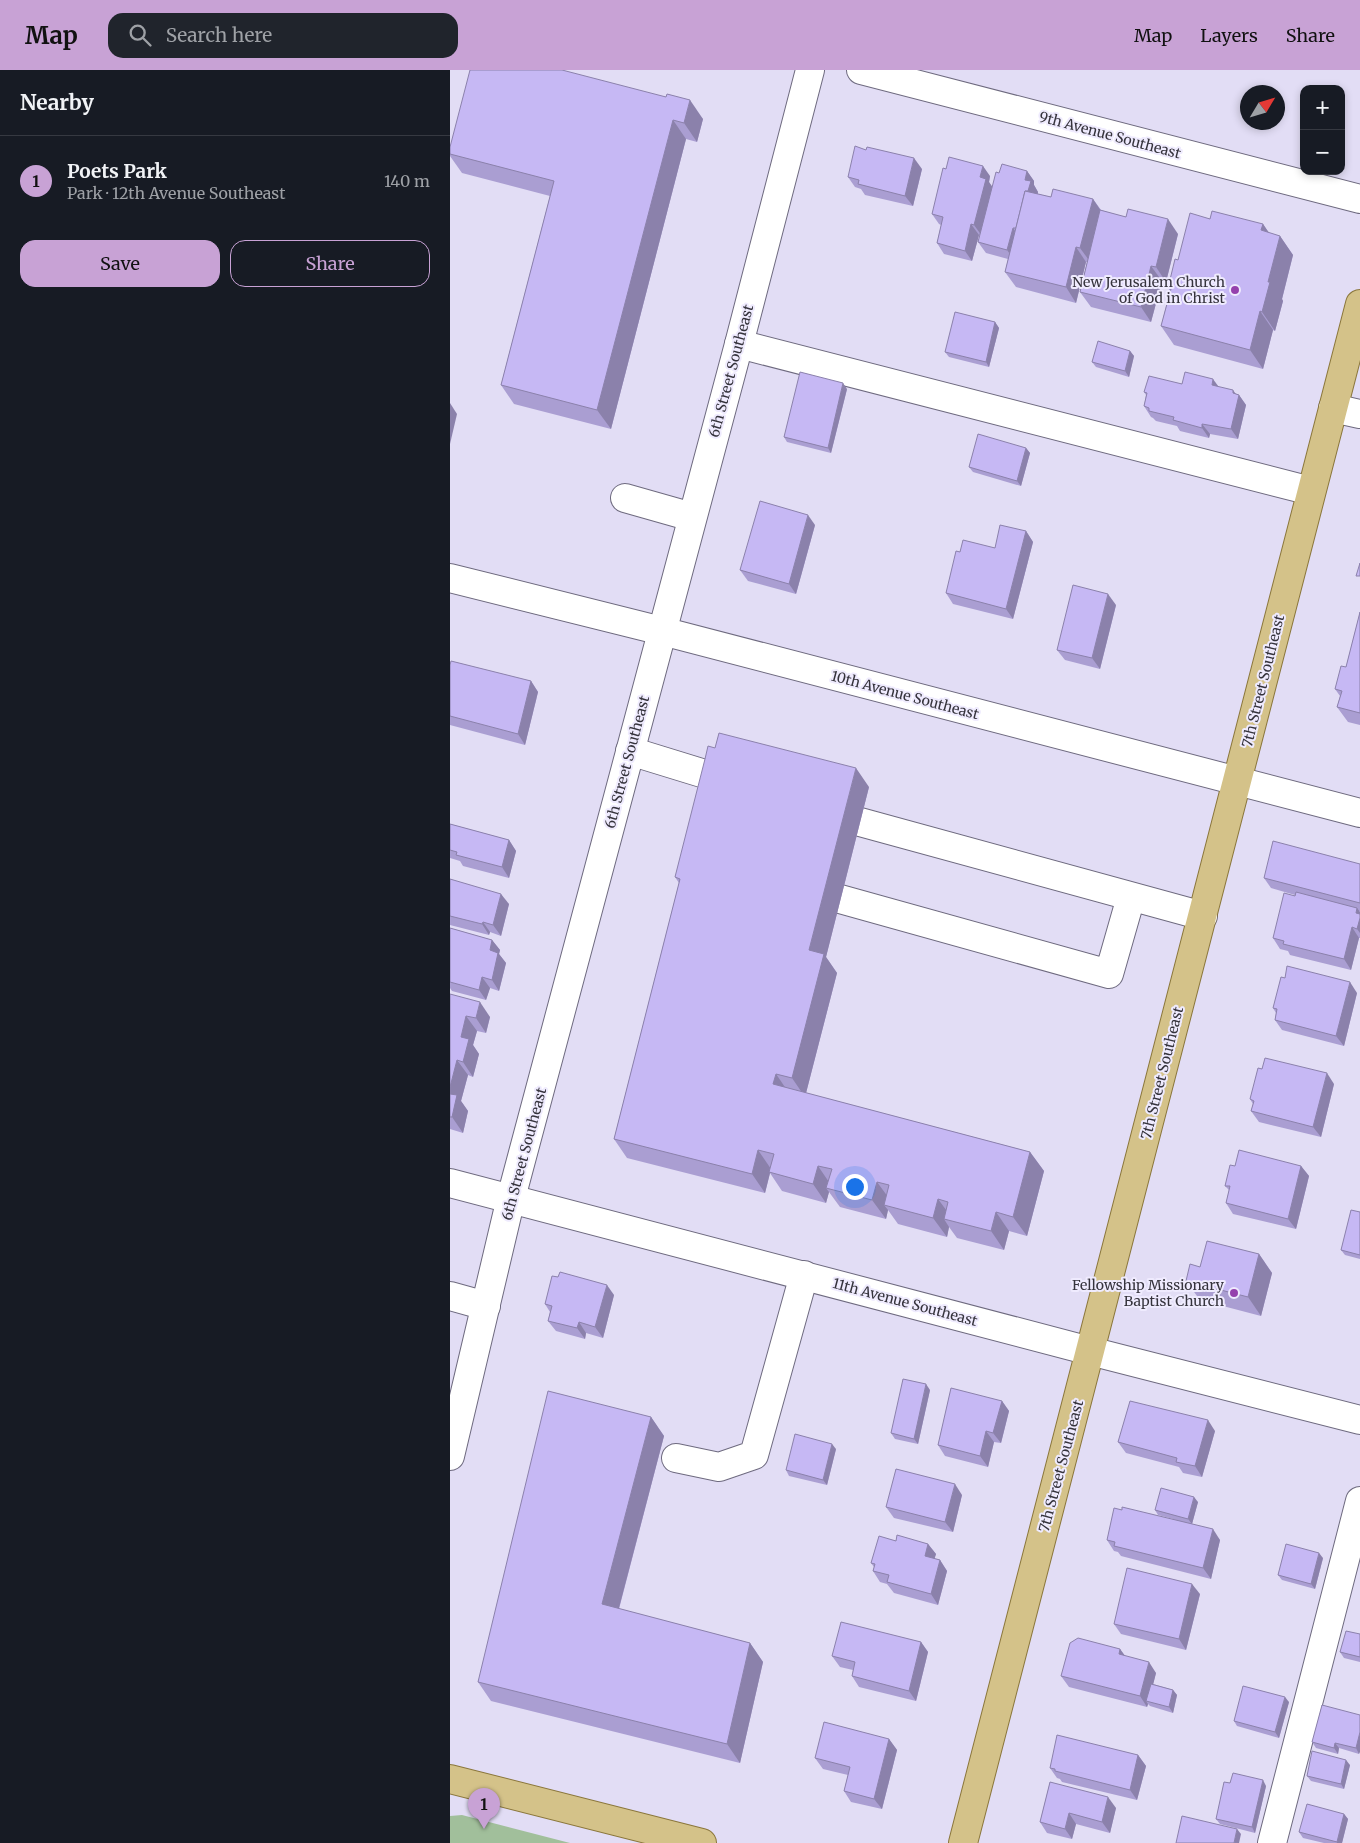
<!DOCTYPE html>
<meta charset="utf-8">
<style>
body{margin:0;font-family:Merriweather,serif;background:#20242c;color:#f1f3f6}
.controls{position:absolute;right:15px;top:15px;display:grid;overflow:hidden;border-radius:10px;box-shadow:0 2px 8px #0003}
.controls button{width:45px;height:45px;display:grid;place-items:center;padding:0;border:0;border-bottom:1px solid #363941;background:#171b24;color:#f1f3f6;font:25px sans-serif}
.compass{position:absolute;left:790px;top:15px;width:45px;height:45px;border-radius:50%;background:#171b24;box-shadow:0 2px 8px #0003;rotate:52deg}
.you{position:absolute;left:404px;top:1116px;width:18px;height:18px;margin:-12px;border:4px solid #fff;border-radius:50%;background:#1a73e8;box-shadow:0 0 0 8px #1a73e833}
.badge{display:grid;place-items:center;width:32px;height:32px;border-radius:50%;background:#c8a2d5;color:#111;font-size:16px;font-weight:700}
.pin{position:absolute;translate:-50% -41px;filter:drop-shadow(0 1px 2px #0008)}
.pin::after{content:'';position:absolute;top:26px;width:18px;height:15px;background:inherit;clip-path:polygon(0 0,100% 0,50% 100%)}
.list{margin:0;padding:0;list-style:none}
h2{display:flex;justify-content:space-between;align-items:center;height:65px;margin:0;padding:0 20px;font-size:21px}
h2 small{font-size:16px;font-weight:400;color:#9ea1a6}
.list li{display:grid;grid-template-columns:32px 1fr auto;gap:15px;align-items:center;box-sizing:border-box;height:90px;padding:0 20px;border-top:1px solid #363941}
.list b{display:block;font-size:19px;white-space:nowrap}
.list p{margin:0;font-size:16px;white-space:nowrap;color:#9ea1a6}
.list em{font-size:16px;font-style:normal;color:#9ea1a6}
.actions{display:flex;gap:10px;padding:15px 20px}
.actions a{flex:1;padding:11px 0;border:1px solid #c8a2d5;border-radius:15px;text-align:center;font-size:18px;color:#c8a2d5}
.actions .main{background:#c8a2d5;color:#111}
.icon{flex:none;width:28px;height:28px;fill:none;stroke:currentColor;stroke-width:2;stroke-linecap:round;stroke-linejoin:round}
.map{position:relative;flex:none;width:910px;height:1773px;overflow:hidden}
header{display:flex;align-items:center;gap:30px;box-sizing:border-box;height:70px;padding:0 25px;background:#c8a2d5;color:#111}
header strong{font-size:24px}
nav{display:flex;gap:28px;margin-inline-start:auto;font-size:18px}
.search{width:350px;height:45px;background:#20242c;display:flex;align-items:center;gap:12px;box-sizing:border-box;padding:0 18px;border-radius:15px;color:#9ea1a6;font-size:19px}
main{display:flex}
aside{flex:1;background:#171b24}
.map>svg:first-child{display:block}
.green{fill:#a1bf9b}
.lines{fill:none;stroke-linecap:round;stroke-linejoin:round}
.minor-casing{stroke:#6e6a7f;stroke-width:30}
.major-casing{stroke:#8a763b;stroke-width:30}
.minor{stroke:#fff;stroke-width:28}
.major{stroke:#d4c289;stroke-width:28}
.wall{fill:#aa9ed2}
.shaded-wall{fill:#8b81ab}
.building{fill:#c6b8f4;stroke:#8b81ab}
.poi-dot{fill:#9540ad;stroke:#efebfe;stroke-width:2}
.labels{text-anchor:middle;stroke-width:4;stroke-linejoin:round;paint-order:stroke}
.street-label{font-size:14px;fill:#35333c;stroke:#efebfe}
.poi-label{font-size:14px;fill:#35333c;stroke:#efebfe;text-anchor:end}
</style>
<header>
<strong>Map</strong>
<div class="search"><svg class="icon" aria-label="search" viewBox="0 0 24 24"><circle cx="10" cy="10" r="6"/><path d="M15 15l6 6"/></svg>Search here</div>
<nav><a>Map</a><a>Layers</a><a>Share</a></nav>
</header>
<main>
<aside>
<h2>Nearby<small></small></h2>
<ul class="list">
<li><span class="badge">1</span><div><b>Poets Park</b><p>Park · 12th Avenue Southeast</p></div><em>140 m</em></li>
</ul>
<div class="actions"><a class="main">Save</a><a>Share</a></div>
</aside>
<div class="map">
<svg width="910" height="1773" viewBox="0 0 910 1773">
<rect width="100%" height="100%" fill="#e2ddf5"/>
<!-- green -->
<polygon class="green" points="12,1745 120,1773 0,1773 0,1746"/>
<g class="lines">
<defs>
<g id="minor">
<polyline points="411,0 910,129"/>
<polyline points="289,274 861,421"/>
<polyline points="883,338 910,344"/>
<polyline points="175,428 242,447"/>
<polyline points="0,508 212,561 910,743"/>
<polyline points="180,681 268,708"/>
<polyline points="410,752 753,846"/>
<polyline points="390,829 659,904 681,827"/>
<polyline points="0,1113 640,1281 910,1350"/>
<polyline points="0,1226 36,1236"/>
<polyline points="0,1386 61,1128 289,274 360,0"/>
<polyline points="226,1388 269,1397 304,1385 354,1205"/>
<polyline points="822,1773 910,1431"/>
</g>
<g id="major">
<polyline points="0,1709 252,1773"/>
<polyline points="513,1773 910,234"/>
</g>
</defs>
<!-- minor casing -->
<use href="#minor" class="minor-casing"/>
<!-- major casing -->
<use href="#major" class="major-casing"/>
<!-- minor -->
<use href="#minor" class="minor"/>
<!-- major -->
<use href="#major" class="major"/>
</g>
<!-- wall -->
<g class="wall">
<polygon points="216,27 253,49 247,72 236,69 161,359 64,334 51,315 100,126 12,103 0,86 0,77"/>
<polygon points="472,99 463,136 415,125 411,119 405,117 398,107"/>
<polygon points="577,101 584,111 584,115 588,122 588,124 601,127 643,129 651,140 728,164 716,212 712,211 701,252 641,237 630,222 637,192 636,192 626,233 566,217 555,202 558,189 536,183 528,172 530,165 529,165 522,191 494,184 487,173 491,155 489,154 482,144 540,106 539,112 542,118 549,103"/>
<polygon points="813,154 819,163 830,166 843,185 832,229 833,231 825,261 823,260 813,299 724,275 711,256 720,221 718,218 728,190"/>
<polygon points="545,252 549,258 539,297 499,287 495,282"/>
<polygon points="680,281 684,286 679,307 646,297 642,292"/>
<polygon points="732,314 768,317 789,325 796,335 788,369 760,364 759,368 730,361 727,356 706,351 703,348 701,347 694,336 696,325 694,322"/>
<polygon points="397,319 381,383 337,372 334,367"/>
<polygon points="576,378 580,383 571,416 523,402 519,397"/>
<polygon points="365,455 346,524 298,511 290,500"/>
<polygon points="576,461 583,472 563,549 503,534 496,523 510,482 545,478"/>
<polygon points="666,535 650,599 615,590 607,580"/>
<polygon points="910,542 910,655 898,652 887,637 890,626 885,619 896,597"/>
<polygon points="0,595 81,611 88,622 75,675 0,655"/>
<polygon points="419,717 376,887 387,903 356,1023 580,1082 594,1101 577,1166 559,1161 554,1180 507,1168 499,1157 497,1167 448,1154 438,1140 436,1149 390,1137 379,1122 376,1133 332,1121 320,1103 315,1123 177,1088 164,1069 229,813 225,807"/>
<polygon points="0,754 59,770 66,781 59,808 13,796 10,791 0,788"/>
<polygon points="910,794 910,841 909,841 910,842 910,868 909,868 901,900 840,885 838,881 830,879 823,868 845,825 821,818 814,808"/>
<polygon points="0,809 59,834 51,866 40,862 39,865 0,855"/>
<polygon points="0,858 42,870 50,880 49,884 56,893 49,921 40,918 36,930 2,921 0,918"/>
<polygon points="907,923 894,976 832,960 825,950 826,943 823,938"/>
<polygon points="0,924 40,947 36,963 27,961 23,975 29,984 23,1007 18,1005 11,1031 18,1041 13,1063 0,1059"/>
<polygon points="884,1014 871,1067 809,1052 801,1041 803,1034 800,1029"/>
<polygon points="785,1096 851,1096 859,1106 846,1159 783,1144 776,1133 779,1120 775,1116"/>
<polygon points="910,1142 910,1189 895,1185 891,1180"/>
<polygon points="809,1184 822,1203 811,1246 750,1230 736,1211 750,1197"/>
<polygon points="108,1207 164,1225 153,1268 136,1263 135,1269 106,1261 98,1251 100,1242 95,1234"/>
<polygon points="480,1320 468,1374 445,1369 441,1363"/>
<polygon points="552,1331 559,1341 551,1373 544,1372 538,1397 495,1386 488,1375"/>
<polygon points="201,1347 214,1366 169,1539 300,1573 313,1592 290,1693 41,1631 28,1612"/>
<polygon points="765,1361 752,1407 733,1403 729,1397 676,1383 668,1372"/>
<polygon points="386,1379 377,1415 339,1406 336,1400"/>
<polygon points="512,1425 503,1462 444,1448 436,1437"/>
<polygon points="748,1432 742,1454 770,1470 761,1509 671,1486 668,1482 664,1481 657,1470 672,1440 727,1450 708,1445 705,1440"/>
<polygon points="446,1471 478,1474 486,1484 484,1489 490,1490 497,1501 488,1535 444,1523 437,1514 430,1512 423,1501 424,1497 421,1493"/>
<polygon points="873,1488 865,1519 832,1510 828,1505"/>
<polygon points="750,1524 736,1580 671,1564 664,1554"/>
<polygon points="910,1564 910,1592 894,1588 890,1582"/>
<polygon points="471,1572 478,1582 466,1631 409,1617 402,1606 403,1600 390,1597 382,1586"/>
<polygon points="670,1579 675,1586 706,1603 703,1614 723,1620 727,1625 723,1643 700,1636 698,1634 697,1637 619,1617 611,1606"/>
<polygon points="839,1632 829,1668 787,1656 784,1651"/>
<polygon points="910,1645 909,1684 889,1678 888,1684 866,1678 862,1672"/>
<polygon points="439,1669 447,1680 432,1739 401,1732 394,1721 398,1705 373,1699 365,1688"/>
<polygon points="688,1685 696,1696 687,1730 612,1712 610,1709 607,1708 600,1698"/>
<polygon points="900,1695 894,1719 861,1711 857,1706"/>
<polygon points="600,1712 666,1738 660,1763 626,1754 622,1769 597,1763 590,1752"/>
<polygon points="780,1713 816,1716 805,1763 770,1754 766,1749"/>
<polygon points="894,1744 898,1749 892,1773 874,1773 853,1768 849,1762"/>
</g>
<!-- shaded-wall -->
<g class="shaded-wall">
<polygon points="240,30 253,49 247,72 234,53"/>
<polygon points="223,50 236,69 161,359 147,340"/>
<polygon points="464,88 472,99 463,136 455,126"/>
<polygon points="533,96 540,106 539,112 544,119 532,166 524,155 530,107"/>
<polygon points="577,101 584,111 584,115 588,122 576,170 575,110"/>
<polygon points="643,129 653,144 641,193 630,178"/>
<polygon points="718,149 728,164 716,212 706,197"/>
<polygon points="521,154 529,165 522,191 515,181"/>
<polygon points="813,154 826,173 811,160"/>
<polygon points="563,158 570,168 565,191 557,180"/>
<polygon points="830,166 843,185 832,229 833,231 825,261 812,242 818,212"/>
<polygon points="626,177 636,192 626,233 616,217"/>
<polygon points="701,196 712,211 701,252 691,237"/>
<polygon points="810,241 823,260 813,299 800,280"/>
<polygon points="545,252 549,258 539,297 536,292"/>
<polygon points="680,281 684,286 679,307 675,301"/>
<polygon points="763,309 771,320 762,315"/>
<polygon points="393,313 397,319 381,383 378,378"/>
<polygon points="783,320 788,327 789,325 796,335 788,369 781,359"/>
<polygon points="0,333 7,344 0,374"/>
<polygon points="752,354 760,364 759,368 752,358"/>
<polygon points="576,378 580,383 571,416 567,411"/>
<polygon points="358,445 365,455 346,524 339,514"/>
<polygon points="576,461 583,472 563,549 556,539"/>
<polygon points="658,524 666,535 650,599 642,588"/>
<polygon points="81,611 88,622 75,675 68,664"/>
<polygon points="406,698 419,717 376,887 387,903 355,1027 342,1008 359,880"/>
<polygon points="59,770 66,781 59,808 52,797"/>
<polygon points="51,824 59,834 51,866 43,855"/>
<polygon points="907,838 910,842 910,863 907,859 906,843"/>
<polygon points="33,852 40,862 39,865 32,854"/>
<polygon points="902,857 909,868 901,900 894,889"/>
<polygon points="42,870 50,880 49,884 56,893 49,921 42,910 40,880"/>
<polygon points="32,907 40,918 36,930 29,920"/>
<polygon points="900,912 907,923 894,976 886,966"/>
<polygon points="30,932 40,947 36,963 26,948"/>
<polygon points="16,946 27,961 23,975 29,984 23,1007 13,992 11,967"/>
<polygon points="7,990 18,1005 11,1031 18,1041 13,1063 2,1047 0,1025 0,1017"/>
<polygon points="877,1003 884,1014 871,1067 863,1057"/>
<polygon points="326,1004 339,1023 323,1014"/>
<polygon points="308,1080 321,1099 315,1123 302,1104"/>
<polygon points="580,1082 594,1101 577,1166 563,1147"/>
<polygon points="368,1096 381,1115 376,1118 379,1122 376,1133 363,1114"/>
<polygon points="851,1096 859,1106 846,1159 838,1149"/>
<polygon points="427,1112 441,1131 434,1135 438,1140 436,1149 422,1130"/>
<polygon points="488,1129 502,1148 494,1149 499,1157 497,1167 483,1148"/>
<polygon points="546,1142 559,1161 554,1180 541,1161"/>
<polygon points="809,1184 822,1203 811,1246 798,1227"/>
<polygon points="157,1215 164,1225 153,1268 145,1257"/>
<polygon points="129,1252 136,1263 135,1269 127,1258"/>
<polygon points="476,1314 480,1320 468,1374 464,1369"/>
<polygon points="552,1331 559,1341 551,1373 543,1363"/>
<polygon points="201,1347 214,1366 165,1553 152,1534"/>
<polygon points="758,1350 765,1361 752,1407 745,1396"/>
<polygon points="536,1361 544,1372 538,1397 530,1386"/>
<polygon points="382,1374 386,1379 377,1415 373,1410"/>
<polygon points="505,1414 512,1425 503,1462 495,1452"/>
<polygon points="744,1427 748,1432 742,1454 738,1449"/>
<polygon points="763,1459 770,1470 761,1509 753,1498"/>
<polygon points="478,1474 486,1484 482,1497 475,1486"/>
<polygon points="869,1483 873,1488 865,1519 861,1514"/>
<polygon points="490,1490 497,1501 488,1535 481,1524"/>
<polygon points="742,1514 750,1524 736,1580 729,1569"/>
<polygon points="471,1572 478,1582 466,1631 459,1621"/>
<polygon points="300,1573 313,1592 290,1693 277,1674"/>
<polygon points="670,1579 678,1590 669,1584"/>
<polygon points="699,1592 706,1603 699,1631 696,1631 698,1634 697,1637 690,1626"/>
<polygon points="723,1620 727,1625 723,1643 719,1637"/>
<polygon points="835,1627 839,1632 829,1668 825,1662"/>
<polygon points="910,1662 910,1682 909,1684 906,1678"/>
<polygon points="439,1669 447,1680 432,1739 424,1729"/>
<polygon points="885,1673 889,1678 888,1684 884,1678"/>
<polygon points="688,1685 696,1696 687,1730 680,1720"/>
<polygon points="896,1690 900,1695 894,1719 891,1714"/>
<polygon points="813,1710 816,1716 805,1763 802,1757"/>
<polygon points="658,1727 666,1738 660,1763 652,1752"/>
<polygon points="619,1743 626,1754 622,1769 615,1759"/>
<polygon points="894,1744 898,1749 892,1773 887,1773 887,1772"/>
<polygon points="787,1759 791,1764 789,1773 784,1773"/>
</g>
<!-- building -->
<g class="building">
<polygon points="20,0 112,0 216,27 217,24 240,30 234,53 223,50 147,340 51,315 104,111 0,84 0,77"/>
<polygon points="405,76 416,80 417,77 464,88 455,126 408,114 409,110 398,107"/>
<polygon points="499,87 533,96 530,107 536,109 524,155 521,154 515,181 487,173 493,147 482,144 493,98 496,99"/>
<polygon points="552,94 577,101 575,110 581,111 578,121 575,121 566,158 563,158 557,180 528,172 546,102 549,103"/>
<polygon points="603,119 643,129 630,178 626,177 616,217 555,202 575,121 601,127"/>
<polygon points="678,139 718,149 706,197 701,196 691,237 630,222 650,140 676,147"/>
<polygon points="762,141 813,154 811,160 830,166 818,212 820,212 812,242 810,241 800,280 711,256 721,219 718,218 725,189 728,190 740,143 760,149"/>
<polygon points="505,242 545,252 536,292 495,282"/>
<polygon points="648,271 680,281 675,301 642,292"/>
<polygon points="350,302 393,313 378,378 334,367"/>
<polygon points="735,302 763,309 762,315 783,320 783,323 789,325 781,359 752,354 752,358 723,350 724,347 699,341 699,338 694,336 697,323 694,322 699,306 732,314"/>
<polygon points="528,364 576,378 567,411 519,397"/>
<polygon points="310,431 358,445 339,514 290,500"/>
<polygon points="550,455 576,461 556,539 496,523 506,481 510,482 513,470 545,478"/>
<polygon points="910,493 910,506 906,506"/>
<polygon points="623,515 658,524 642,588 607,580"/>
<polygon points="910,542 910,643 887,637 892,621 885,619 891,596 896,597"/>
<polygon points="1,591 81,611 68,664 0,646 0,595"/>
<polygon points="269,663 406,698 359,880 374,884 342,1008 326,1004 323,1014 580,1082 563,1147 546,1142 541,1161 494,1149 498,1132 488,1129 483,1148 434,1135 439,1115 427,1112 422,1130 376,1118 382,1099 368,1096 363,1114 319,1102 324,1084 308,1080 302,1104 164,1069 230,809 225,807 255,689 258,676 265,678"/>
<polygon points="0,754 59,770 52,797 6,785 7,782 0,780"/>
<polygon points="823,771 910,794 910,833 814,808"/>
<polygon points="0,809 51,824 43,855 33,852 32,854 0,846"/>
<polygon points="846,822 907,838 906,843 910,844 910,848 907,859 902,857 894,889 833,874 834,871 823,868 834,823 845,826"/>
<polygon points="0,858 42,870 40,880 48,883 42,910 32,907 29,920 0,912"/>
<polygon points="837,896 900,912 886,966 825,950 827,939 823,938 831,907 835,908"/>
<polygon points="0,924 30,932 26,948 16,946 11,967 19,969 13,992 7,990 0,1017"/>
<polygon points="815,988 877,1003 863,1057 801,1041 804,1031 800,1029 808,998 812,999"/>
<polygon points="0,1024 7,1025 2,1047 0,1047"/>
<polygon points="789,1080 851,1096 838,1149 776,1133 780,1116 775,1116 780,1095 785,1096"/>
<polygon points="901,1140 910,1142 910,1185 891,1180"/>
<polygon points="757,1171 809,1184 798,1227 736,1211 740,1194 750,1197"/>
<polygon points="110,1202 157,1215 145,1257 129,1252 127,1258 98,1251 102,1236 95,1234 102,1206 108,1207"/>
<polygon points="453,1309 476,1314 464,1369 441,1363"/>
<polygon points="501,1318 552,1331 543,1363 536,1361 530,1386 488,1375"/>
<polygon points="98,1321 201,1347 152,1534 300,1573 277,1674 28,1612"/>
<polygon points="680,1331 758,1350 745,1396 726,1392 727,1388 668,1372"/>
<polygon points="345,1364 382,1374 373,1410 336,1400"/>
<polygon points="446,1399 505,1414 495,1452 436,1437"/>
<polygon points="711,1418 744,1427 738,1449 705,1440"/>
<polygon points="672,1437 763,1459 753,1498 664,1476 665,1472 657,1470 664,1438 672,1440"/>
<polygon points="447,1465 478,1474 475,1486 490,1490 481,1524 437,1512 439,1505 423,1501 425,1494 421,1493 429,1466 446,1471"/>
<polygon points="836,1474 869,1483 861,1514 828,1505"/>
<polygon points="677,1498 742,1514 729,1569 664,1554"/>
<polygon points="391,1552 471,1572 459,1621 402,1606 405,1592 382,1586"/>
<polygon points="896,1561 910,1564 910,1587 890,1582"/>
<polygon points="628,1568 670,1579 669,1584 699,1592 690,1626 611,1606 620,1573"/>
<polygon points="701,1614 723,1620 719,1637 696,1631"/>
<polygon points="793,1616 835,1627 825,1662 784,1651"/>
<polygon points="872,1635 910,1645 910,1662 906,1678 885,1673 884,1678 862,1672"/>
<polygon points="374,1652 439,1669 424,1729 394,1721 400,1697 365,1688"/>
<polygon points="607,1665 688,1685 680,1720 605,1701 605,1699 600,1698"/>
<polygon points="862,1681 896,1690 891,1714 857,1706"/>
<polygon points="783,1703 813,1710 802,1757 766,1749 774,1712 780,1713"/>
<polygon points="600,1712 658,1727 652,1752 619,1743 615,1759 590,1752"/>
<polygon points="857,1734 894,1744 887,1772 849,1762"/>
<polygon points="732,1746 787,1759 784,1773 726,1773"/>
</g>
<!-- markers -->
<g class="poi-dot">
<circle cx="785" cy="220" r="5"/>
<circle cx="784" cy="1223" r="5"/>
</g>
<g class="labels">
<!-- street labels -->
<g class="street-label">
<text transform="translate(660 65) rotate(15)" y="5">9th Avenue Southeast</text>
<text transform="translate(281 301) rotate(-75)" y="5">6th Street Southeast</text>
<text transform="translate(813 611) rotate(-76)" y="5">7th Street Southeast</text>
<text transform="translate(455 625) rotate(15)" y="5">10th Avenue Southeast</text>
<text transform="translate(177 692) rotate(-75)" y="5">6th Street Southeast</text>
<text transform="translate(712 1003) rotate(-76)" y="5">7th Street Southeast</text>
<text transform="translate(74 1084) rotate(-75)" y="5">6th Street Southeast</text>
<text transform="translate(455 1232) rotate(15)" y="5">11th Avenue Southeast</text>
<text transform="translate(611 1396) rotate(-75)" y="5">7th Street Southeast</text>
</g>
<!-- poi labels -->
<g class="poi-label">
<text x="775" y="217">New Jerusalem Church<tspan x="775" dy="16">of God in Christ</tspan></text>
<text x="774" y="1220">Fellowship Missionary<tspan x="774" dy="16">Baptist Church</tspan></text>
</g>
</g>
</svg>
<div class="controls">
<button>+</button>
<button>−</button>
</div>
<svg class="compass" viewBox="-18 -18 36 36"><path d="M0-13l5 13h-10z" fill="#e53935"/><path d="M0 13l5-13h-10z" fill="#9ea1a6"/></svg>
<div class="you"></div>
<div class="pin badge" style="left:34px;top:1759px">1</div>
</div>
</main>
